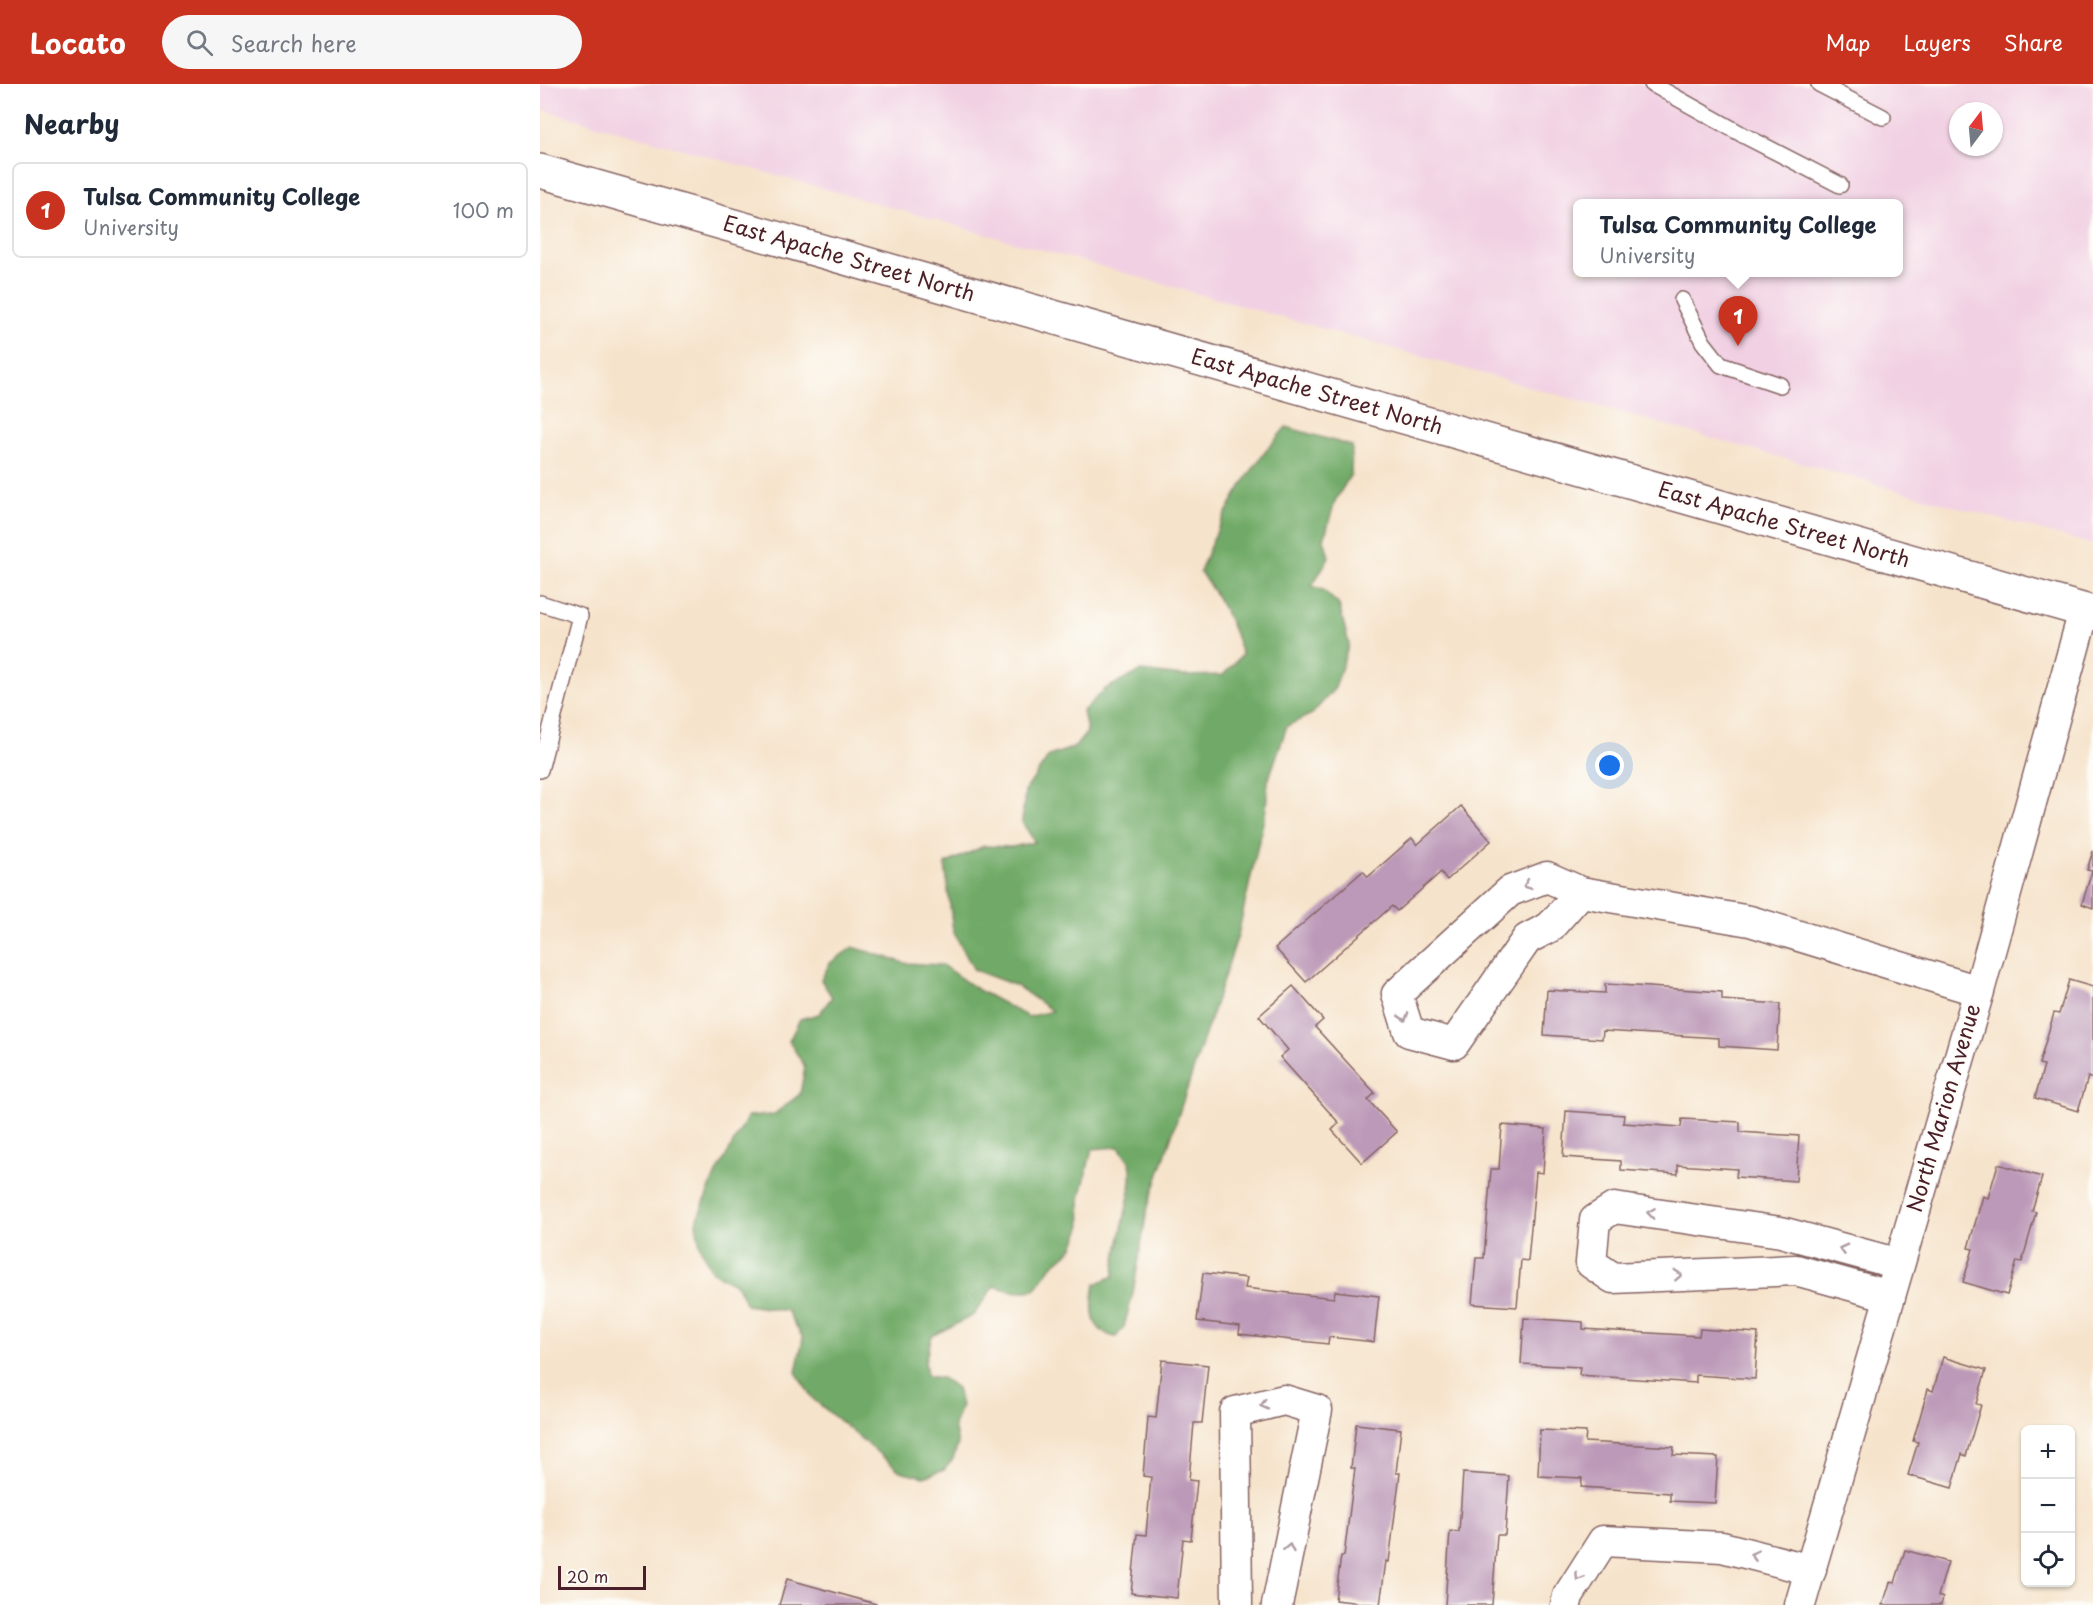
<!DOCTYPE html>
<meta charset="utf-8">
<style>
body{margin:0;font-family:"Playpen Sans",sans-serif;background:#f6f6f7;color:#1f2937}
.controls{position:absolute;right:18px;bottom:18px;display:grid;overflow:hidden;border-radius:9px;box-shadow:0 2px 4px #0004}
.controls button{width:54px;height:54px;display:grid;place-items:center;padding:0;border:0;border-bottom:2px solid #e0e1e3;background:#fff;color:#1f2937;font:30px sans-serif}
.compass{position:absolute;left:1409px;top:18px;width:54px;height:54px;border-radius:50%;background:#fff;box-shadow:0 2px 4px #0004;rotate:16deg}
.scale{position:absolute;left:18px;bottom:15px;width:88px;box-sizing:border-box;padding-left:6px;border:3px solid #4a1f2b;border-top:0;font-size:16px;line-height:21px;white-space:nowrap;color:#4a1f2b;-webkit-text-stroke:4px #fdfcf7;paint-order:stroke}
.you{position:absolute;left:1070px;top:682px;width:21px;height:21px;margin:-15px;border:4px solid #fff;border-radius:50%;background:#1a73e8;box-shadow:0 0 0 9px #1a73e833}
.badge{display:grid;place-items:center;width:39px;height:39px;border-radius:50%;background:#c8321e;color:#fff;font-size:20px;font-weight:700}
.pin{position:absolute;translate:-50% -50px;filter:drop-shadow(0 2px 3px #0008)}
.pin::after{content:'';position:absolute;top:32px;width:21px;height:18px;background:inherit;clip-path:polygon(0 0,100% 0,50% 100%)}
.popup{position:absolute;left:1033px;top:115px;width:330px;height:78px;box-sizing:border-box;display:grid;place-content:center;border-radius:9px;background:#fff;filter:drop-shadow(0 2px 4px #0005);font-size:20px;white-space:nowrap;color:#747a83}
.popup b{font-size:22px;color:#1f2937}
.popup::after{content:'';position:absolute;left:50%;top:100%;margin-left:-12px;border:12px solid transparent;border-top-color:#fff}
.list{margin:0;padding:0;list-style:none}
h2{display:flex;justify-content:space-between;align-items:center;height:78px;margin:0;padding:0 24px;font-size:26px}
h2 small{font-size:20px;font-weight:400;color:#747a83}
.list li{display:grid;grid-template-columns:39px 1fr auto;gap:18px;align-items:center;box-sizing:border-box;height:96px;margin:0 12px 12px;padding:0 12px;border:2px solid #e0e1e3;border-radius:9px}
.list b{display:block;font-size:22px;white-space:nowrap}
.list p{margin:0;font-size:20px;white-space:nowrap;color:#747a83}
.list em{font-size:20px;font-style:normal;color:#747a83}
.icon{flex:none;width:33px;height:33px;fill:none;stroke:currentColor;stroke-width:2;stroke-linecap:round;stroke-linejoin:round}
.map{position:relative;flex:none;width:1553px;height:1521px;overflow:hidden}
header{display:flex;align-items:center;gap:36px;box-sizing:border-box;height:84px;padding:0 30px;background:#c8321e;color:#fff}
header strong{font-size:28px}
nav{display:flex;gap:33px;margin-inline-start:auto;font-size:21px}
.search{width:420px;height:54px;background:#f6f6f7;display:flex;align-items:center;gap:15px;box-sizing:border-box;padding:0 21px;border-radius:33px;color:#747a83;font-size:22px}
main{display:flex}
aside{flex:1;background:#fff}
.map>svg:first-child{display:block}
.built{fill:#f1d0e3;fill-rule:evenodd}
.forest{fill:#71aa68;stroke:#5e644a;stroke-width:1.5}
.building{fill:#bc99b8}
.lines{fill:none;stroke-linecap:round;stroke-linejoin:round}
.service-casing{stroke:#866463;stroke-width:18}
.minor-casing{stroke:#866463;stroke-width:33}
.secondary-casing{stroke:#866463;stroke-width:36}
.service{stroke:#fff;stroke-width:15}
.minor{stroke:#fff;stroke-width:30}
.secondary{stroke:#fff;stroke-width:33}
.oneway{stroke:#ae9aa0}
.labels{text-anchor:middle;stroke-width:4.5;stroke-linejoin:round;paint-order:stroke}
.street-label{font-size:21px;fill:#4a1f2b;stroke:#fdfcf7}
</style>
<header>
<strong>Locato</strong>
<div class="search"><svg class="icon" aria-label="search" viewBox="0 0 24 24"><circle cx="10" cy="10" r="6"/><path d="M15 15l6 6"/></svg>Search here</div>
<nav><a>Map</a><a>Layers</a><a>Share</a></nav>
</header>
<main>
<aside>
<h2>Nearby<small></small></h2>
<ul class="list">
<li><span class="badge">1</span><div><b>Tulsa Community College</b><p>University</p></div><em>100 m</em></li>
</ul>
</aside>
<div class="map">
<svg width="1553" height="1521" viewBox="0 0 1553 1521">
<rect width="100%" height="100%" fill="#fdfcf7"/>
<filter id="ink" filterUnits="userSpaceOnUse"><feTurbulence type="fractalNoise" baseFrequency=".0167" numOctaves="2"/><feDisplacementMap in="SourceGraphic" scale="12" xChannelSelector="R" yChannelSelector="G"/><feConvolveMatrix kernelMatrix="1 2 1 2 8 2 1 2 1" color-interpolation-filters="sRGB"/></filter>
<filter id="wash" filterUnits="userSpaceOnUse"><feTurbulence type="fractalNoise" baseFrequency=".008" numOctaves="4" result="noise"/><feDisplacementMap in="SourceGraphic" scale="24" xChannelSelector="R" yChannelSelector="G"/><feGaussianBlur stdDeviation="1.35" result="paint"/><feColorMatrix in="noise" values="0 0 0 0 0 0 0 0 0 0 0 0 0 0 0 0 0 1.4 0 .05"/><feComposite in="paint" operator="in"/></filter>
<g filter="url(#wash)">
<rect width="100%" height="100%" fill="#f6e3cb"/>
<!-- built -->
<path class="built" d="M0,0H1553V461L0,25ZM1418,27H1454V63H1418ZM1038,119H1358V188H1038Z"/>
<!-- forest -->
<path class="forest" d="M746,343L812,362L811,390L795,417L784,455L789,473L772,502L783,506L799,521L809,560L795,604L772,630L747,642L728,697L726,725L698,851L607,1126L593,1209L584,1243L576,1253C548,1248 551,1222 555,1200L574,1192C574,1162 597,1102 590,1079C588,1074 582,1068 579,1063L552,1065L540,1115L541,1144L532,1165L511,1183L495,1206L475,1208L454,1202L434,1231L392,1252L385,1277L387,1292L402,1294L417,1304L421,1322L414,1342L418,1360L413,1375L404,1386L384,1393L360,1387L272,1314L256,1288L263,1254L247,1227L206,1221L197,1201L172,1188L160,1163L156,1139L172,1098L208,1032L233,1031L260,1010L265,983L249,957L260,935L279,930L292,913L281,896L290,879L313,863L365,879L402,881L435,904L488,933L512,927L477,902L434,886L413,847L405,780L444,762L472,763L495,758L482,738L485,707L509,672L535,663L547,648L543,627L565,605L601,587L643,592L683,591L702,571C693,540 680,514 660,488C679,435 708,385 746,343Z"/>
<g id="blocks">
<!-- building -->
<g class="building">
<polygon points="921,722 951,757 907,796 901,788 857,827 852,822 766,898 735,864 823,787 828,793 872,754 877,761"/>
<polygon points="1553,767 1553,824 1542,820 1552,787 1547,786"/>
<polygon points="1529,896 1553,903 1553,995 1548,993 1538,1027 1495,1014 1504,981 1499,980 1514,929 1519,930"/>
<polygon points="1065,900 1182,908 1182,916 1240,920 1237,966 1179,962 1179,954 1063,947 1062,955 1004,951 1007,906 1065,909"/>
<polygon points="753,902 783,936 775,943 835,1009 828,1016 857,1048 822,1079 792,1046 799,1039 740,973 748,966 719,932"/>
<polygon points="1026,1027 1084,1031 1083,1039 1141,1043 1142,1035 1200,1038 1200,1048 1259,1052 1256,1097 1196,1093 1197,1085 1138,1081 1138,1090 1081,1086 1081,1077 1023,1073"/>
<polygon points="962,1041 1006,1045 1003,1089 996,1088 988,1177 981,1176 977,1223 932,1220 936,1174 944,1174 951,1085 959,1085"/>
<polygon points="1458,1080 1502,1093 1492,1127 1496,1128 1482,1178 1477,1177 1467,1211 1423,1198 1433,1165 1428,1164 1443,1112 1448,1114"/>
<polygon points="663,1189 707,1194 705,1204 794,1214 795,1207 839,1212 834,1258 789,1253 788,1260 699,1250 700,1242 657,1237"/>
<polygon points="984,1234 1043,1238 1043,1245 1159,1252 1160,1245 1218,1249 1215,1295 1156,1291 1156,1299 1039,1291 1040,1283 981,1280"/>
<polygon points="1403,1273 1446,1286 1436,1320 1441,1321 1426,1372 1422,1370 1412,1404 1368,1391 1378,1358 1373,1357 1388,1305 1393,1307"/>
<polygon points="622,1276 668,1281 662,1339 654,1339 649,1396 657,1397 651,1456 643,1455 637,1514 591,1509 597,1450 606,1451 611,1393 603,1392 608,1333 616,1334"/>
<polygon points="816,1340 861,1345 856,1389 860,1389 849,1478 846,1477 840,1521 795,1516 801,1472 804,1472 815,1384 811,1384"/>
<polygon points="1000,1346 1046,1348 1045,1358 1134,1363 1133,1371 1178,1373 1175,1419 1130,1417 1130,1409 1041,1403 1042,1394 998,1392"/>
<polygon points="923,1389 969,1392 965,1451 957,1451 952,1521 905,1521 910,1447 919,1448"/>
<polygon points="1365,1466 1408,1478 1398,1512 1403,1514 1401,1521 1343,1521 1350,1498 1355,1499"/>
<polygon points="247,1495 336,1520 335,1521 239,1521"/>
</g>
</g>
</g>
<g filter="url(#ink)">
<use href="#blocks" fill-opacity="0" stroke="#866463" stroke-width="1.5"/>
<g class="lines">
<defs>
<g id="service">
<polyline points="1112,0 1205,52 1300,101"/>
<polyline points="1279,0 1343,33"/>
<polyline points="1142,216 1163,258 1181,281 1240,301"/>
<polyline points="0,519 40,532 0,686"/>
</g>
<g id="minor">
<polyline points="1041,808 1010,843 987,855 914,960 869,948 857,910 970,807 1007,793 1041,808 1210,837 1439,907"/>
<polyline points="1350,1212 1256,1186 1073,1194 1051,1179 1055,1136 1074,1124 1241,1148 1359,1180"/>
<polyline points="697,1521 695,1328 744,1316 777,1326 737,1521"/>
<polyline points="1026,1521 1028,1512 1063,1457 1182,1463 1271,1486"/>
<polyline points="1260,1521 1439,907 1544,527"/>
</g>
<polyline id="secondary" points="0,87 1553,529"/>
</defs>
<!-- service casing -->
<use href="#service" class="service-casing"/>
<!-- minor casing -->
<use href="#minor" class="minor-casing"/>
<!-- secondary casing -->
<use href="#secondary" class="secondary-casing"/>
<!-- service -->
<use href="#service" class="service"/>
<!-- minor -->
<use href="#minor" class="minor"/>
<!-- secondary -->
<use href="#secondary" class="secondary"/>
</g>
<!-- one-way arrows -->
<defs><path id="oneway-chevron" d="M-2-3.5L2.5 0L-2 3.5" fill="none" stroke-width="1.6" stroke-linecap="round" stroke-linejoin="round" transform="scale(1.5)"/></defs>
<g class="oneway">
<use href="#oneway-chevron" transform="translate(987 801) rotate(160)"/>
<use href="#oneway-chevron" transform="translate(864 933) rotate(73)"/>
<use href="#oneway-chevron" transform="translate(1111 1129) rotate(-172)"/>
<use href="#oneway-chevron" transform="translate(1303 1165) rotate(-165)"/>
<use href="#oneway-chevron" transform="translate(1138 1191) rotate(-3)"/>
<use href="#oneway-chevron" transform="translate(724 1321) rotate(166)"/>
<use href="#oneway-chevron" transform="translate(749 1464) rotate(-78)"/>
<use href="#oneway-chevron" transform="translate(1214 1471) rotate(-166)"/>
<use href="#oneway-chevron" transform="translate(1039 1493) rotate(122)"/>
</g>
</g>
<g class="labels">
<!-- street labels -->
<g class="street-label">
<text transform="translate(309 175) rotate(16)" y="7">East Apache Street North</text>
<text transform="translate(777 308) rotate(16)" y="7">East Apache Street North</text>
<text transform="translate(1244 441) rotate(16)" y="7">East Apache Street North</text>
<text transform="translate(1404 1024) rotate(-74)" y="7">North Marion Avenue</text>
</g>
</g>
</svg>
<div class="controls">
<button>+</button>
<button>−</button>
<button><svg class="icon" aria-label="locate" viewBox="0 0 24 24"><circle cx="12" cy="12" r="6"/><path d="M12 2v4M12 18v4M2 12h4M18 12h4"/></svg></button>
</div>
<svg class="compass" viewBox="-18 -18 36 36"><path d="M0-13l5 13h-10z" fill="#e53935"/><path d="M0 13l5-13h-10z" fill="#747a83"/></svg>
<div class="scale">20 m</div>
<div class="you"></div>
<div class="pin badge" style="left:1198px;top:262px">1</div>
<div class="popup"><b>Tulsa Community College</b>University</div>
</div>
</main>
